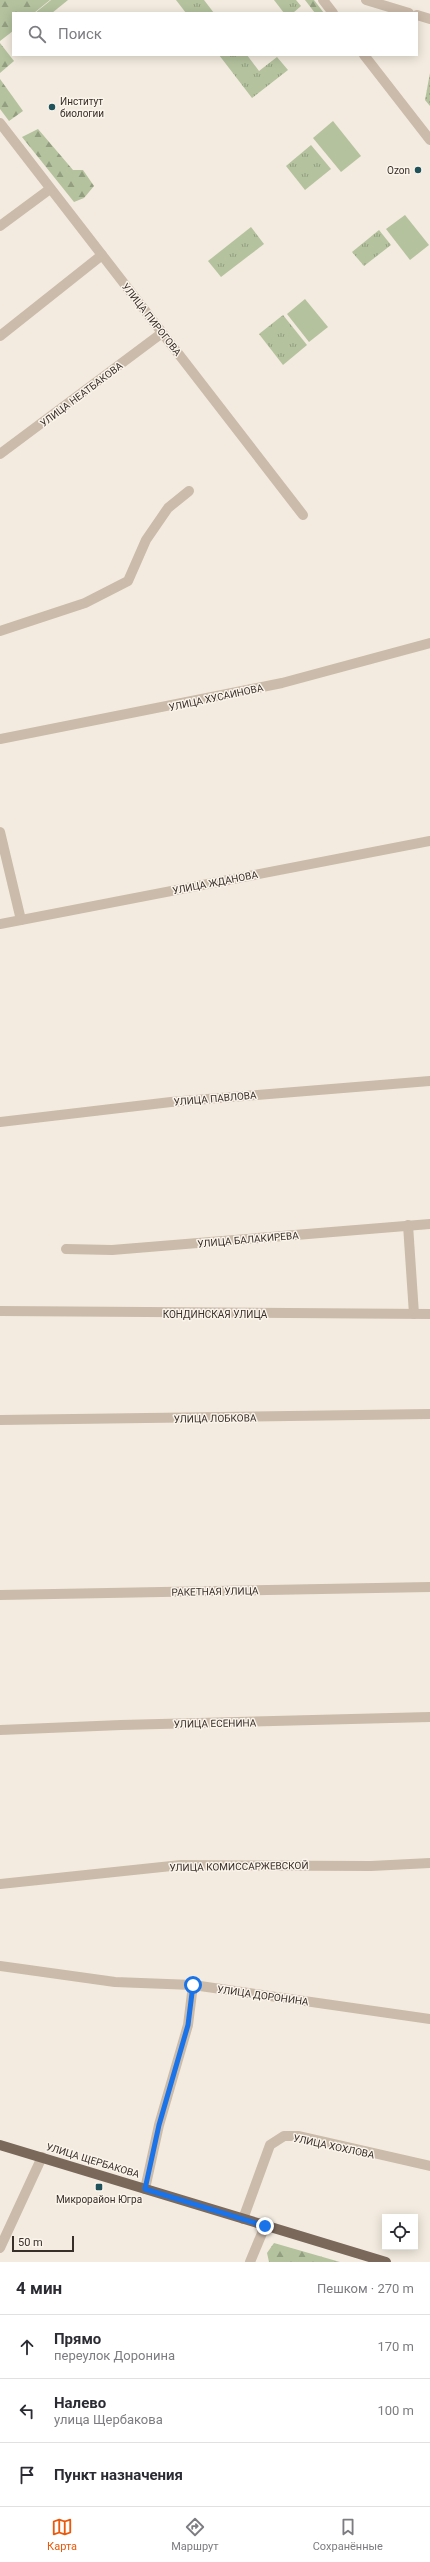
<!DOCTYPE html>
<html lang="ru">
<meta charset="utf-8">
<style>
body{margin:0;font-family:Roboto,sans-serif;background:#f7f7f7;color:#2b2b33}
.controls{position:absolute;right:12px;bottom:12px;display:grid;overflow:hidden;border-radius:0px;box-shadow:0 2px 10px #0003}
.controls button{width:36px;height:36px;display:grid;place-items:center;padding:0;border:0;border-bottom:1px solid #e1e1e2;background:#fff;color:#2b2b33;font:20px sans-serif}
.scale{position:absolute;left:12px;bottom:10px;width:62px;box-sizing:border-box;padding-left:4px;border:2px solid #392f2a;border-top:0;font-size:11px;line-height:14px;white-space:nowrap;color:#392f2a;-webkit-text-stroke:3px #faf4eb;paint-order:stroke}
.stop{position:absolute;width:12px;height:12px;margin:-9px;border:3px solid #1a73e8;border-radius:50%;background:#fff}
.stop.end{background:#1a73e8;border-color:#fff;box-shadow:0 1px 4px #0008}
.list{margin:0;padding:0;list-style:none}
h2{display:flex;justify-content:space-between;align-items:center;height:52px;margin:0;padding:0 16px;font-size:17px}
h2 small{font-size:13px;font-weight:400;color:#7c7c81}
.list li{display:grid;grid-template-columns:26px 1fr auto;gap:12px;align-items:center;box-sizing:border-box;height:64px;padding:0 16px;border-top:1px solid #e1e1e2}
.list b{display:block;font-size:15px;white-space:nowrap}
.list p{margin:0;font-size:13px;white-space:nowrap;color:#7c7c81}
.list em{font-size:13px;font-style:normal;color:#7c7c81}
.icon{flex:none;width:22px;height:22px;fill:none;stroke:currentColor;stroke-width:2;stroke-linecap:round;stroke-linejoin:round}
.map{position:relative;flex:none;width:430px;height:2262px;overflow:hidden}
.search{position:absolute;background:#fff;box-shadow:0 2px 10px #0003;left:12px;right:12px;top:12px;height:44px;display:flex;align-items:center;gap:10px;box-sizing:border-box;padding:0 14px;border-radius:0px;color:#7c7c81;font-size:15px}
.sheet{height:244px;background:#fff}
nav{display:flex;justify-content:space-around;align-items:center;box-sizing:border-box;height:56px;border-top:1px solid #e1e1e2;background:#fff;font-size:11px;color:#7c7c81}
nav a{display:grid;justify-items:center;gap:2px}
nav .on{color:#ea580c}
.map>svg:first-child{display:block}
.grass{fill:url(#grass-dots)}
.forest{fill:url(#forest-firs)}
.park{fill:url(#park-tufts)}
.pitch{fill:#b4c29e}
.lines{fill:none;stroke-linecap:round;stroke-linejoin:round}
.minor{stroke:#cbbbaa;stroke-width:10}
.tertiary{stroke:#cbbbaa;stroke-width:10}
.primary{stroke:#7a685b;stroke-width:10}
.route{stroke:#1a73e8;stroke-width:5}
.poi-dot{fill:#1f525a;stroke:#faf4eb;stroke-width:1.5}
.labels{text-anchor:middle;stroke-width:3;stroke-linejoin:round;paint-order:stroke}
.poi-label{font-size:10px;fill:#392f2a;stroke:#faf4eb;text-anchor:start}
.street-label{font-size:10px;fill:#392f2a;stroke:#faf4eb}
</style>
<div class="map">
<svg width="430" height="2262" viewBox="0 0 430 2262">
<defs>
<pattern id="grass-dots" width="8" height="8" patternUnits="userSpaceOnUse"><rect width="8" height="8" fill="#b4c29e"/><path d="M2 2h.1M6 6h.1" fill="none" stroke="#939e81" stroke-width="1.8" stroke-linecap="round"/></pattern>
<pattern id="forest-firs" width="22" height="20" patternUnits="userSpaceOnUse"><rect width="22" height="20" fill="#b4c29e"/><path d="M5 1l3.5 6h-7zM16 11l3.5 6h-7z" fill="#939e81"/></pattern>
<pattern id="park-tufts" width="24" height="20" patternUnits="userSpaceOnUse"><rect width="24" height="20" fill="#b4c29e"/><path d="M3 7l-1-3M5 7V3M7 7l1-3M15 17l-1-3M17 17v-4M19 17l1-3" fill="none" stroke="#939e81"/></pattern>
</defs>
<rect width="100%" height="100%" fill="#f3ebdf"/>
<!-- grass -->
<polygon class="grass" points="430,73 430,106 425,100"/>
<!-- forest -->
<g class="forest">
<polygon points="0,0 50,0 34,13 13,13 13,31 0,41"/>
<polygon points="305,0 314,0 324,13 315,13"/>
<polygon points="0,43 14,61 0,73"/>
<polygon points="0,79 23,111 9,121 0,109"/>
<polygon points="38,129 73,170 83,170 94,186 84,198 74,202 22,137"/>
<polygon points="274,2243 340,2262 269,2262 267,2253"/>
</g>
<!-- park -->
<g class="park">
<polygon points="176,0 204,0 214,13 186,13"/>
<polygon points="274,0 296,0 301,6 293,13 284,13"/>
<polygon points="219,55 247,55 259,71 277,57 288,70 252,98"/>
<polygon points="311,145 331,169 305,190 286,166"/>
<polygon points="251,227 264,244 221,277 208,261"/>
<polygon points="379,230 391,245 364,266 352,252"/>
<polygon points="283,315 307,345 283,365 259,334"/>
</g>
<!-- pitch -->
<g class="pitch">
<polygon points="51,0 68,0 52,13 35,13"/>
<polygon points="333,121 361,156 341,172 313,138"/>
<polygon points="405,215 429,245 410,260 386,229"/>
<polygon points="305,299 328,327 309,342 287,314"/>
</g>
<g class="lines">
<!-- minor -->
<g class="minor">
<polyline points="323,0 333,13"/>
<polyline points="366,0 409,13"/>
<polyline points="417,15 430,19"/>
<polyline points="364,55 430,140"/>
<polyline points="0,123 303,515"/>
<polyline points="0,226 50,189"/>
<polyline points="0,336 102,255"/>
<polyline points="0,454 162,333"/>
<polyline points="0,631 85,603 128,581 146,540 168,508 189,491"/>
<polyline points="0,739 282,683 430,643"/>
<polyline points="0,832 21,920"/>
<polyline points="0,924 430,841"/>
<polyline points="0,1122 171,1102 430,1081"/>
<polyline points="408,1225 414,1314"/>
<polyline points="66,1249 112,1250 430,1224"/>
<polyline points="0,1311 430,1314"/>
<polyline points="0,1420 430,1414"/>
<polyline points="0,1595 430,1587"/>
<polyline points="0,1730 121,1725 430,1717"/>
<polyline points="0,1884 181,1865 371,1866 430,1863"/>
<polyline points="0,1966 115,1982 193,1985 430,2019"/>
<polyline points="145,2189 159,2125 188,2025 193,1985"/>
<polyline points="243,2219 270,2145 284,2136 299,2136 430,2166"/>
<polyline points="0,2248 42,2157"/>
</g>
<!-- tertiary -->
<polyline class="tertiary" points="250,2262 265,2226"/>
<!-- primary -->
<polyline class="primary" points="0,2145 386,2262"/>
</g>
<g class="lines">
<!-- route -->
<polyline class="route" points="193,1985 188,2025 159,2125 145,2189 265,2226"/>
</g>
<!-- markers -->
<g class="poi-dot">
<circle cx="52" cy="107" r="4"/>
<circle cx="418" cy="170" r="4"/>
<rect x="95" y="2183" width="8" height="8" rx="2"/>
</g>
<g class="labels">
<!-- poi labels -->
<g class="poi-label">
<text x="60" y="105">Институт<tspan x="60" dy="12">биологии</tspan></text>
<text x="410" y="174" text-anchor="end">Ozon</text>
<text x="99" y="2203" text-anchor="middle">Микрорайон Югра</text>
</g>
<!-- street labels -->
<g class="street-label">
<text transform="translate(152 319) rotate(52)" y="4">УЛИЦА ПИРОГОВА</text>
<text transform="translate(81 394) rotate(-37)" y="4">УЛИЦА НЕАТБАКОВА</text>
<text transform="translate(216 697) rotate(-12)" y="4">УЛИЦА ХУСАИНОВА</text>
<text transform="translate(215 882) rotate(-11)" y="4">УЛИЦА ЖДАНОВА</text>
<text transform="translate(215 1098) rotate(-5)" y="4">УЛИЦА ПАВЛОВА</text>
<text transform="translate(248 1239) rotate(-5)" y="4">УЛИЦА БАЛАКИРЕВА</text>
<text x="215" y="1318">КОНДИНСКАЯ УЛИЦА</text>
<text transform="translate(215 1418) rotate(-1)" y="4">УЛИЦА ЛОБКОВА</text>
<text transform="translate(215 1591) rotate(-1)" y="4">РАКЕТНАЯ УЛИЦА</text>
<text transform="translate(215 1723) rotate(-1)" y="4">УЛИЦА ЕСЕНИНА</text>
<text transform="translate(239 1866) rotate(-1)" y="4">УЛИЦА КОМИССАРЖЕВСКОЙ</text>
<text transform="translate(263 1995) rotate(8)" y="4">УЛИЦА ДОРОНИНА</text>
<text transform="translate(334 2146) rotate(12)" y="4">УЛИЦА ХОХЛОВА</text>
<text transform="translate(93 2160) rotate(17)" y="4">УЛИЦА ЩЕРБАКОВА</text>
</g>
</g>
</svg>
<div class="controls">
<button><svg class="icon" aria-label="locate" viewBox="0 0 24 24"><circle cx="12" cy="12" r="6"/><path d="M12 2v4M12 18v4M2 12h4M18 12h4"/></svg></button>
</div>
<div class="scale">50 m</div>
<div class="stop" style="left:193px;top:1985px"></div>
<div class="stop end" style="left:265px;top:2226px"></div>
<div class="search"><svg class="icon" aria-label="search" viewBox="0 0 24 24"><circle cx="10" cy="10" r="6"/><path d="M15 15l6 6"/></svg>Поиск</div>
</div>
<section class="sheet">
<h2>4 мин<small>Пешком · 270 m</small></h2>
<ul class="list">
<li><svg class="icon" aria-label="ahead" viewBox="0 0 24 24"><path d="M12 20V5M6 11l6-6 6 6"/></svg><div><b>Прямо</b><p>переулок Доронина</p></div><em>170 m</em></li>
<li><svg class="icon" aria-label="left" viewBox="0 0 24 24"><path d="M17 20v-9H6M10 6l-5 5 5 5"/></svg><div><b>Налево</b><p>улица Щербакова</p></div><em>100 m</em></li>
<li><svg class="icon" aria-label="arrive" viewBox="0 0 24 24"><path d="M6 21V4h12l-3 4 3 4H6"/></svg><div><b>Пункт назначения</b></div></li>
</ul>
</section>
<nav>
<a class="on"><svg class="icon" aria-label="map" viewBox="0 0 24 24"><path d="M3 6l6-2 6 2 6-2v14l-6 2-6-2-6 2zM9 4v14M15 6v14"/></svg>Карта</a>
<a><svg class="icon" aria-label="directions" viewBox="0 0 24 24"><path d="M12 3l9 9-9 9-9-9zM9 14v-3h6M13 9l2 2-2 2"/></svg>Маршрут</a>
<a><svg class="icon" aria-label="saved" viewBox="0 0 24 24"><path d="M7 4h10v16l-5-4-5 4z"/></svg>Сохранённые</a>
</nav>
